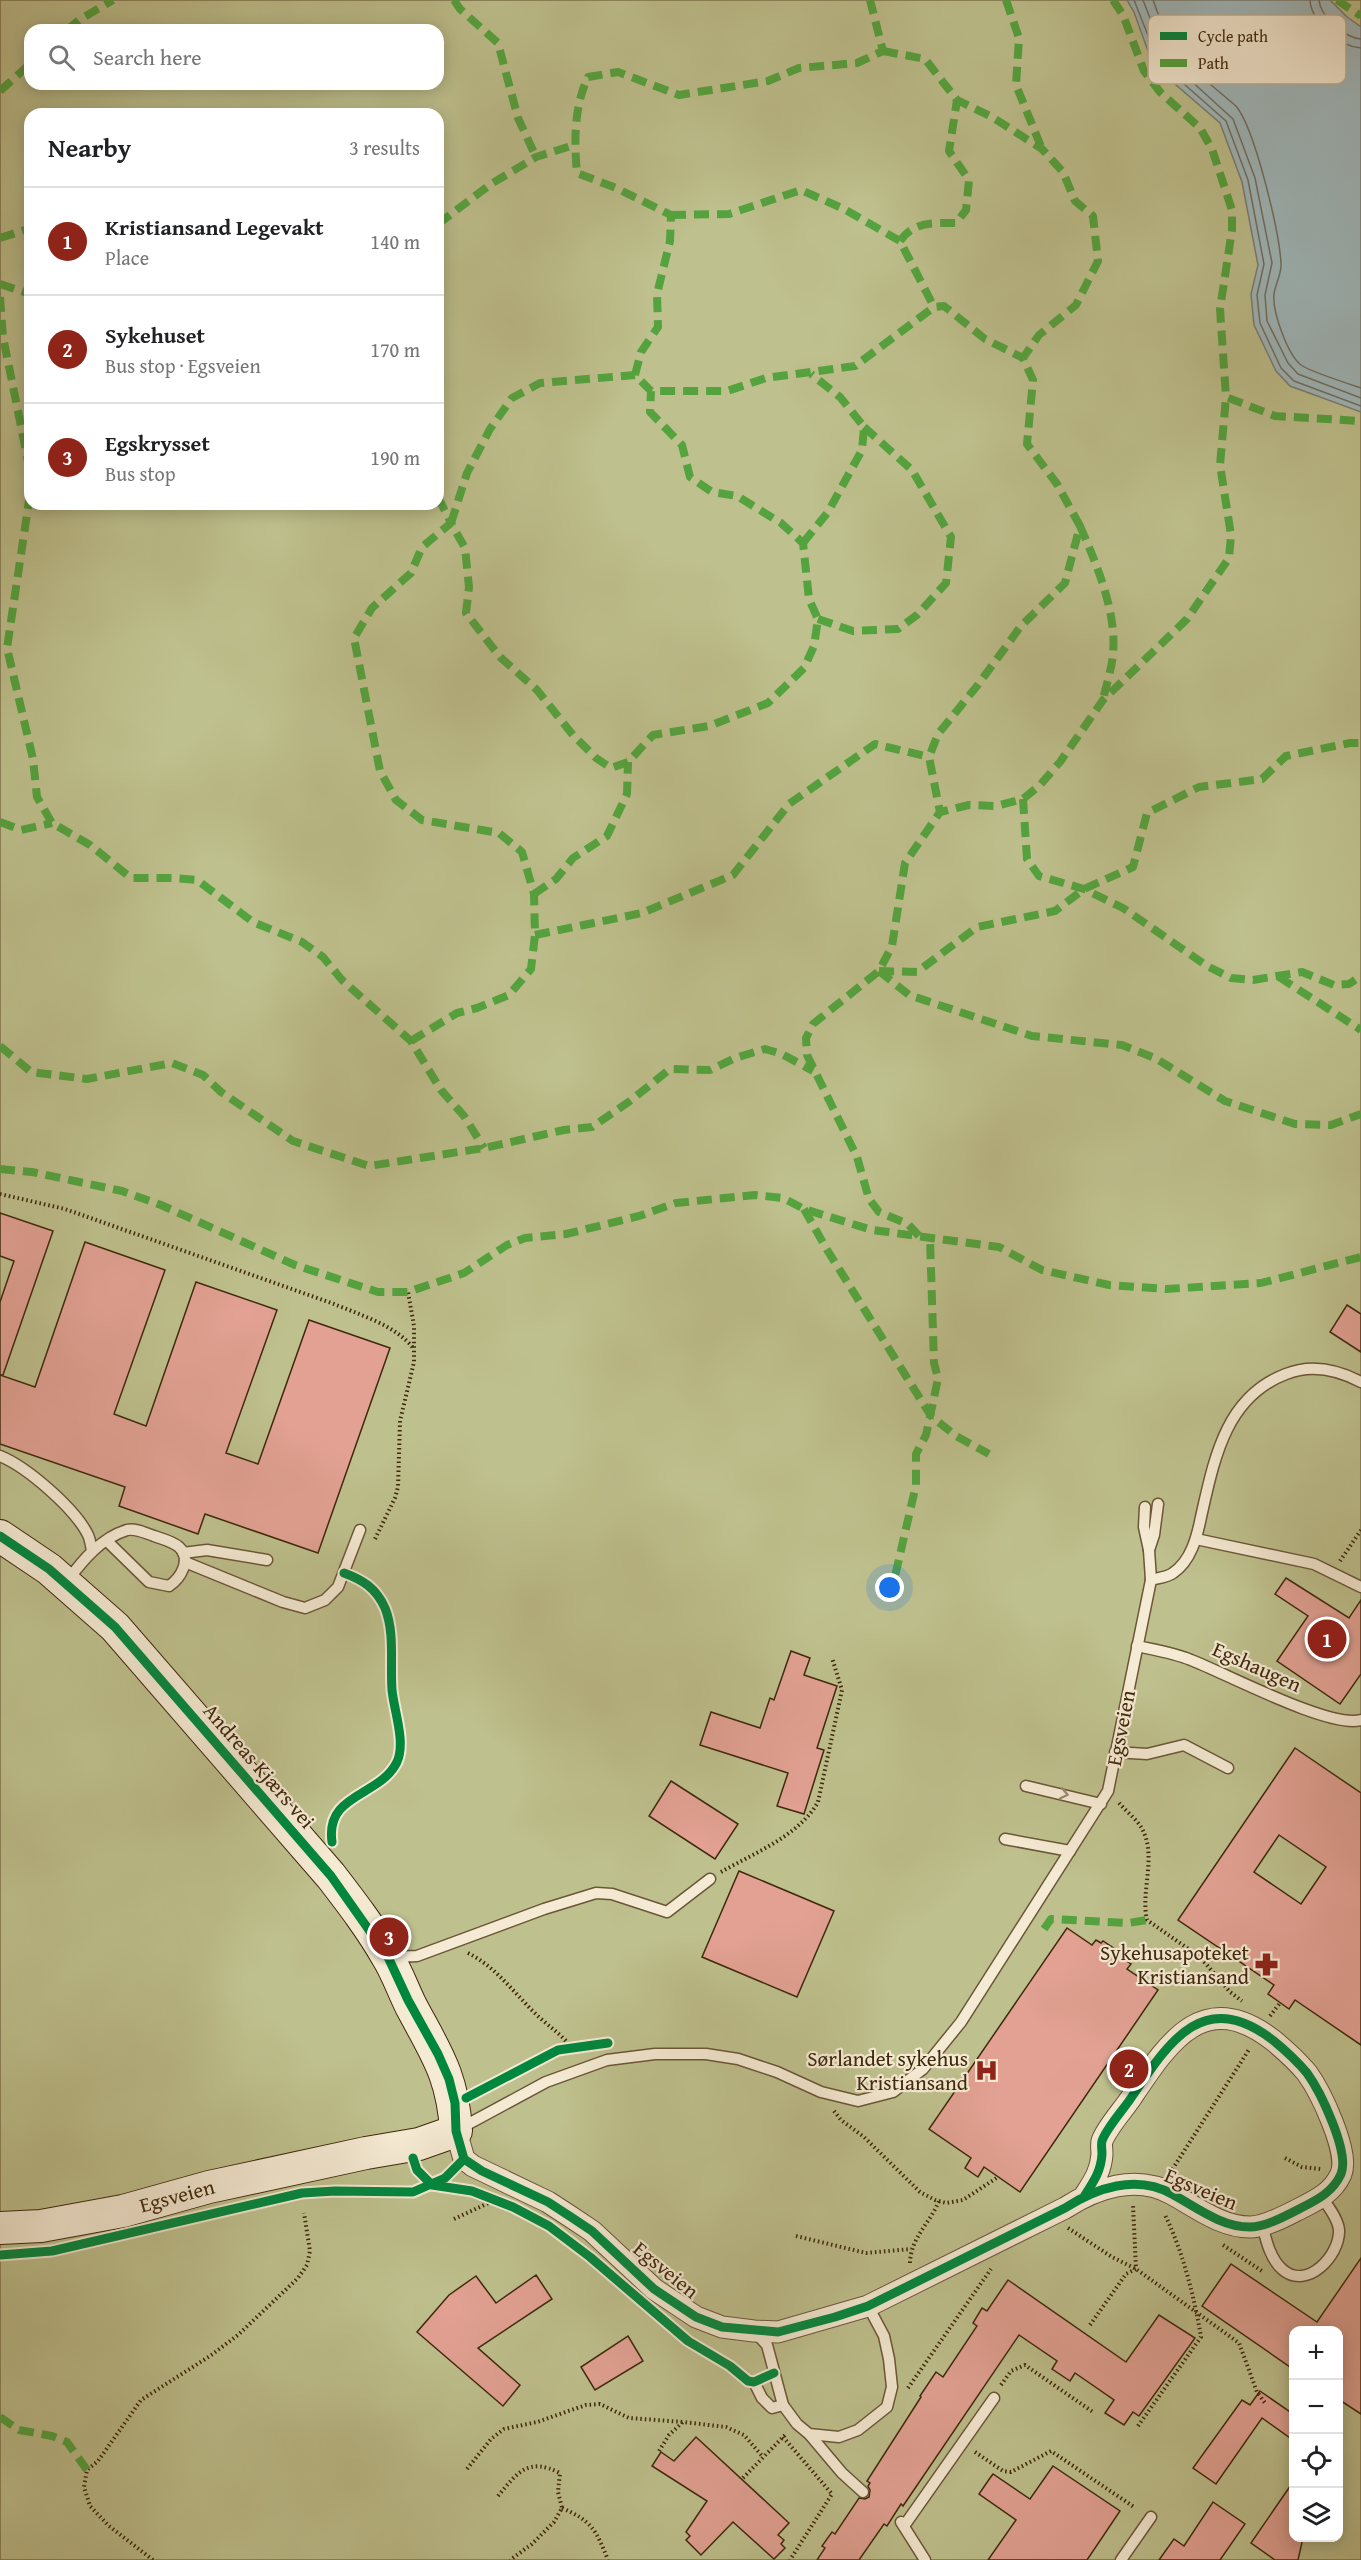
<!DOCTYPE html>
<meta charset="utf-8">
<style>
body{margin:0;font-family:"Gentium Book Plus",serif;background:#f2f2f2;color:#202124}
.controls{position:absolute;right:18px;bottom:18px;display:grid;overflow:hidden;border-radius:12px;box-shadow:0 3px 15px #0003}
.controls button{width:54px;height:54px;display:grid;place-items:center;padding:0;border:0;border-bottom:2px solid #e0e0e0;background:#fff;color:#202124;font:30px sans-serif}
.you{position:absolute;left:890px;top:1588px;width:21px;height:21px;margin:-15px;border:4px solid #fff;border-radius:50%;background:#1a73e8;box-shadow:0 0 0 9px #1a73e833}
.badge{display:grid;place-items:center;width:39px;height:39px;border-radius:50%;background:#8f2418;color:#fff;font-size:20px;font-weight:700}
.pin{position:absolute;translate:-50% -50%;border:3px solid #fff;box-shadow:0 2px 6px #0006}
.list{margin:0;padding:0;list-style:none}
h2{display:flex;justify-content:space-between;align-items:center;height:78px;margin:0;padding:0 24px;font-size:26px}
h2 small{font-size:20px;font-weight:400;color:#757577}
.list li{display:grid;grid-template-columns:39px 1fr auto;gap:18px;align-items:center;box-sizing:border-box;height:108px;padding:0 24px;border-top:2px solid #e0e0e0}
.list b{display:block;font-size:22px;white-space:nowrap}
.list p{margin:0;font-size:20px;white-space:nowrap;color:#757577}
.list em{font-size:20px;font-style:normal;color:#757577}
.icon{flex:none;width:33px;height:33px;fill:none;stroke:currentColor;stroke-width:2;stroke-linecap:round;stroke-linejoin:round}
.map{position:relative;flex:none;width:1361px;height:2560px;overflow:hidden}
.search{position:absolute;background:#fff;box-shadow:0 3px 15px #0003;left:24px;top:24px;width:420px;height:66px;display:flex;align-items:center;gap:15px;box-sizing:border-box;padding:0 21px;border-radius:18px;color:#757577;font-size:22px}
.panel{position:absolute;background:#fff;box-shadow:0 3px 15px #0003;left:24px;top:108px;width:420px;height:402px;border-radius:18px}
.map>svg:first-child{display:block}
.green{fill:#bec08d;stroke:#7e744c;stroke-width:1.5;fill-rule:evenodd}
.water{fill:#a0b9bd;stroke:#797f76;stroke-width:1.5}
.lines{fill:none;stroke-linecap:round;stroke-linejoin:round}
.shore{stroke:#707064;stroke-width:1.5}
.building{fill:#e2a193;stroke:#3f280c;stroke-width:1.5;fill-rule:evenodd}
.lane-casing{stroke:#6b5638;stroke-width:13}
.street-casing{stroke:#6b5638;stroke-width:23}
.secondary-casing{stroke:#3f280c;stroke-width:34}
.path{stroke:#3f280c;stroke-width:4;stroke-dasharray:1.5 3;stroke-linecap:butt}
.lane{stroke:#f5ead3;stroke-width:10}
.street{stroke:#f5ead3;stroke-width:21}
.secondary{stroke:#f5ead3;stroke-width:32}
.quiet{stroke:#54a33e;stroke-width:8;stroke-dasharray:15 8;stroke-linecap:butt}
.cycleway-casing{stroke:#f5ead3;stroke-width:13}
.cycleway{stroke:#00873e;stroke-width:9}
.oneway{stroke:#9a8970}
.labels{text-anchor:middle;stroke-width:4.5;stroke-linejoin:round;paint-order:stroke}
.street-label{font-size:21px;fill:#3f280c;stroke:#f5ead3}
.poi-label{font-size:21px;fill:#3f280c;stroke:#f5ead3;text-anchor:end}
.key{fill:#f5ead3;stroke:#beb097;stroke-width:1.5}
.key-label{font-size:16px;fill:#3f280c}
</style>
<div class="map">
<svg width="1361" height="2560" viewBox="0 0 1361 2560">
<rect width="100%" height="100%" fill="#f0debc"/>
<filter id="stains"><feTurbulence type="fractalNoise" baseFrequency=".00333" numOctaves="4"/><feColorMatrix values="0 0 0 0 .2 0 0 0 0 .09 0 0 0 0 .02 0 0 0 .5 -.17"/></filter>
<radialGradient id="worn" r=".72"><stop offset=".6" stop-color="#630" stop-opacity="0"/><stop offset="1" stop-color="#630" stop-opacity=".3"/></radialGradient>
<!-- green -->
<path class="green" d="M0,0H1361V2560H0ZM30,30H438V84H30ZM30,114H438V504H30ZM1294,2330H1338V2538H1294Z"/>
<!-- water -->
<polygon class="water" points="1127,0 1330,0 1347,17 1361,27 1361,412 1290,386 1276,371 1254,325 1251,294 1258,265 1242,182 1220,123 1153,65 1134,12"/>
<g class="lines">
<!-- shore -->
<g class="shore">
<polyline points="1134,0 1158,61 1226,121 1248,180 1264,264 1257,295 1260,323 1281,368 1294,381 1361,406"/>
<polyline points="1143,0 1165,57 1233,119 1255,178 1272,263 1265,295 1267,321 1288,363 1298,374 1361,398"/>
<path d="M1153,0L1172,52L1236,106C1255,129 1279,231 1281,263C1282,274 1275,284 1274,294C1272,312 1288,355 1301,365C1309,371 1349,384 1361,388"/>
<path d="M1310,0C1311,21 1340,47 1361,48"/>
<path d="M1319,0C1320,16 1345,38 1361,39"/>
</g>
</g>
<!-- building -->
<g class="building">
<polygon points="0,1213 53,1231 3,1375 0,1375 0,1302 14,1261 0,1256"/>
<polygon points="85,1242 165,1270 114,1414 146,1426 196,1282 277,1310 226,1453 258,1464 309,1320 390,1348 318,1553 205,1514 198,1534 119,1506 125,1487 0,1444 0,1375 35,1387"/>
<polygon points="1347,1305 1361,1314 1361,1352 1330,1332"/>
<polygon points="1286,1578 1349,1618 1361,1600 1361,1674 1340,1704 1277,1661 1308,1616 1275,1594"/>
<polygon points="791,1651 810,1658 804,1675 837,1686 817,1748 824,1750 804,1814 777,1806 788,1773 700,1745 711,1712 760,1728 770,1698 774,1700"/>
<path d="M1295,1748L1361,1793V2045L1295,2000L1289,2009L1268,1994L1274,1985L1178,1920ZM1279,1835L1326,1867L1301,1904L1254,1872Z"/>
<polygon points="671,1781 738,1824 715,1859 649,1816"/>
<polygon points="739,1871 834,1911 797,1997 702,1957"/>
<polygon points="1067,1928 1092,1945 1096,1940 1101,1943 1103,1941 1127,1957 1125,1960 1131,1964 1127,1969 1158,1990 1020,2192 984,2167 978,2177 965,2168 971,2158 929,2129"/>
<polygon points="1361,2258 1361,2414 1338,2399 1338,2331 1293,2331 1293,2369 1202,2306 1231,2264 1317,2322"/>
<polygon points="536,2275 552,2299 478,2348 520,2385 503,2406 417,2332 449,2295 476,2276 496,2303"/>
<polygon points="1008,2280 1126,2362 1159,2315 1195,2338 1139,2416 1133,2412 1124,2425 1105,2413 1114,2400 1075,2373 1070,2381 1052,2369 1057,2361 1019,2335 903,2506 901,2504 887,2526 884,2524 859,2560 817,2560 825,2548 822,2546 832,2532 835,2534 859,2498 865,2499 869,2497 870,2490 868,2486 870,2483 867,2481 921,2397 920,2396 936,2372 943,2377 977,2326 973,2323 982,2308 987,2311"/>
<polygon points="628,2336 643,2361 595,2390 581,2367"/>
<polygon points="1260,2391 1293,2414 1293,2440 1262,2418 1216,2484 1193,2468 1242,2400 1250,2405"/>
<polygon points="696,2437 789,2523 778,2535 784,2540 781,2544 785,2548 774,2559 733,2522 701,2555 686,2540 690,2536 686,2532 707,2501 652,2466 661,2452 674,2461"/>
<polygon points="1053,2466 1120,2511 1087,2560 988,2560 1016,2520 979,2494 990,2478 993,2474 1030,2499"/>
<polygon points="1293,2482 1293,2538 1303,2538 1298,2560 1275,2560 1251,2543"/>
<polygon points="1213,2502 1245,2524 1220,2560 1159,2560 1174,2539 1184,2546"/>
</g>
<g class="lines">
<defs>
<g id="lane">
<path d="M0,1456C27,1467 73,1507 87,1533C90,1538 91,1545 92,1551"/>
<polyline points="1145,1507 1144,1527 1149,1550 1151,1580"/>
<polyline points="1196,1539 1314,1564 1361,1587"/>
<polyline points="1149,1550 1154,1535 1158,1504"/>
<polyline points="183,1553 207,1550 267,1560"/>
<polyline points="185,1562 283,1602 305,1608 325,1600 338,1587 360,1530"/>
<path d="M68,1580C83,1560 101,1538 127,1530C136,1528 145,1533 154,1536C162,1539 172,1541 179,1547C192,1559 181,1578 169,1586L149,1582L107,1541"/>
<path d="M1137,1646C1155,1650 1174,1653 1191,1660C1225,1673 1330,1729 1361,1720"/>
<polyline points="1115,1752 1147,1754 1184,1745 1228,1768"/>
<polyline points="1026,1786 1101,1804"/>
<polyline points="1005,1839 1070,1851"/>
<polyline points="394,1957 417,1956 544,1909 596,1893 612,1894 667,1912 710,1879"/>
<path d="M459,2129L546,2082L607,2060L655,2054H706L738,2059L777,2072L821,2092L858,2101L893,2092L923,2069L961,2022L1108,1791L1151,1580C1158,1578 1168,1577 1173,1573C1191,1561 1197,1537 1201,1517C1214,1460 1225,1397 1286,1374C1311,1364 1338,1370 1361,1382"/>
<path d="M1262,2224C1266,2240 1270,2259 1283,2270C1307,2290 1340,2256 1339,2230C1338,2219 1329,2207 1322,2198"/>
<polyline points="754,2331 767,2345 783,2405 797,2424 809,2434 839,2437 858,2430 887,2407 892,2387 889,2359 884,2336 868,2306"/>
<polyline points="754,2382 762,2398 772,2408 783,2405"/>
<polyline points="810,2435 842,2473 863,2492"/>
<polyline points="901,2522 925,2560"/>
<polyline points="904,2526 994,2398"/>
<polyline points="1121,2560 1151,2517"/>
</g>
<path id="street" d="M456,2131L464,2159L473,2166L548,2202L571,2217L592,2231L654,2289L696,2317L722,2327L754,2331L778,2332L868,2306L1065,2208C1096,2188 1136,2174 1172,2194C1196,2207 1221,2227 1250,2227C1266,2227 1287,2215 1301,2208C1317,2200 1333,2192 1341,2174C1350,2152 1320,2091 1307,2073C1297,2061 1286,2051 1274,2041C1205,1987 1170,2040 1133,2095C1125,2108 1107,2127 1102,2141C1101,2144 1102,2150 1102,2154C1101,2171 1094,2181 1085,2195"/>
<path id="secondary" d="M0,1536L49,1569L115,1627L331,1876C351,1902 371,1928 387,1956C397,1972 403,1990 411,2006C436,2053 453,2076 456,2131L419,2144L366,2153L209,2187L123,2211L41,2226L0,2228"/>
</defs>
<!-- lane casing -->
<use href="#lane" class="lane-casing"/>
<!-- street casing -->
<use href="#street" class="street-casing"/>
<!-- secondary casing -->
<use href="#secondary" class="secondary-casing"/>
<!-- path -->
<g class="path">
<path d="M0,1194L65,1209L334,1304C358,1314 397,1326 413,1348"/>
<polyline points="375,1539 395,1498 398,1487 400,1421 414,1362 414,1326 408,1292"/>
<polyline points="1340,1561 1361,1530"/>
<path d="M1119,1803C1126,1811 1136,1819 1141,1827C1158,1855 1140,1891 1147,1920L1200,1957L1230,1992L1242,2001"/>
<path d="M721,1872C754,1853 799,1836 818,1802L842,1690L832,1658"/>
<path d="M468,1953C498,1968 516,1996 540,2018C551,2028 562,2035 571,2047"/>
<polyline points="1270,2016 1280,2003"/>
<polyline points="834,2111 841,2120 864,2137 920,2192 935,2200 946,2203 963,2200 998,2177"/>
<polyline points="1285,2158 1302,2167 1321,2169"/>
<polyline points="1170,2173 1250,2048"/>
<polyline points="454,2219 495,2200"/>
<polyline points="1068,2228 1112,2257 1136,2269 1239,2343 1257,2392 1265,2403"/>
<polyline points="796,2236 866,2253 911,2249"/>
<polyline points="1223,2245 1262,2271"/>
<path d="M910,2263C911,2237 929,2225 939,2201"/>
<polyline points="1090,2325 1126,2274 1136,2269 1133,2205"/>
<polyline points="1001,2385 1011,2371 1025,2365 1093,2412"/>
<polyline points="908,2388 991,2269"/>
<path d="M1138,2426L1201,2337C1194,2296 1183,2252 1165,2215"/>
<polyline points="783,2437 832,2494 790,2560"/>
<polyline points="659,2451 669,2435 683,2422 726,2427 744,2435 763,2457"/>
<polyline points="975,2452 1003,2471 1011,2472 1051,2451 1134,2507"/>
<polyline points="467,2469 491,2439 504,2429 537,2422 586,2405 600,2404 629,2418 683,2422"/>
<polyline points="743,2478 785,2435"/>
<path d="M498,2496C518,2472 528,2457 560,2473L558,2492L562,2508L554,2522L532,2544L510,2560"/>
<path d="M562,2508C592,2521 596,2530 608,2560"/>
<polyline points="153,2560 109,2526 90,2506 84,2487 87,2470 98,2461 141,2400 210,2356 238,2335 298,2278 307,2265 310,2251 304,2213"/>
</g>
<!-- lane -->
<use href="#lane" class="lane"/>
<!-- street -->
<use href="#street" class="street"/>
<!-- secondary -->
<use href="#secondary" class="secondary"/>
<!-- quiet -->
<g class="quiet">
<polyline points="454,0 460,9 498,43 518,118 536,157"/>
<polyline points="1006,0 1019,38 1016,85 1042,149"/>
<polyline points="1113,0 1123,15 1144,71 1160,92 1200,128 1212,149 1232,210 1232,230 1220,309 1226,397 1275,416 1361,421"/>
<polyline points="1337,0 1361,16"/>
<polyline points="67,30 79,20 113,0"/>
<polyline points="883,51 925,59 957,100 992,117 1042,149 1063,172 1075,201 1093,216 1098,261 1076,305 1039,335 1023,358 1033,380 1027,444 1057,484 1080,526 1065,583 1021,626 977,686 938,734 929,757 940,812"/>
<polyline points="0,91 30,64"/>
<polyline points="671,215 729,214 801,190 844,209 900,241 934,307"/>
<polyline points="438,224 491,184 536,157 574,145"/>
<polyline points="0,238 25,230 30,231"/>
<path d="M900,241C914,221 933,223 956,223L966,210L969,180L949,151L957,100"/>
<polyline points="0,284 30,294"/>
<polyline points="0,297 3,337 30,471"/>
<path d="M635,375L641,352L658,327L657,294L670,241L671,215L616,188L577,173C574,140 574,107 588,77L618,72L679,95L768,81L799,68L857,63L883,51L870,0"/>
<polyline points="30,494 7,648 33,759 37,797 52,823 90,845 131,878 172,878 197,880 253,922 302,942 323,957 342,980 411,1041 441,1090 464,1116 484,1148"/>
<polyline points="438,497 451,523"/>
<polyline points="451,523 467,473 490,429 512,398 540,383 635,375 651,391 727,391 766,378 855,366 934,307 944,306 985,339 1023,358"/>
<path d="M1080,526C1096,563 1117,612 1113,653C1112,669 1106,685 1103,700"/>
<polyline points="803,543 828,512 862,450 864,427 840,397 811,374"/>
<polyline points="818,619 853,631 898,629 917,615 946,583 951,537 912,470 864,427"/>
<polyline points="1023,799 1027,859 1039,876 1084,889 1123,908 1207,966 1231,978 1253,980 1302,972 1334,985 1349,984 1361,976"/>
<polyline points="0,822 21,830 52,823"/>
<polyline points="534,894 556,879 573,858 607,836 627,794 628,762"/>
<polyline points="535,935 642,913 733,875 789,804 875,744 929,757"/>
<polyline points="879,971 917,972 977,927 1055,911 1084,889 1133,867 1147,813 1199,787 1262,779 1286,756 1350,743 1361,743"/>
<polyline points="879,971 909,995 1032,1036 1122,1045 1155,1058 1225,1101 1295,1124 1331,1125 1361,1114"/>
<polyline points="1279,977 1361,1030"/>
<polyline points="411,1041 457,1013 477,1008 509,995 531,969 535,935 534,894 522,852 499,833 422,820 396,800 380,771 354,638 372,608 411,573 422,547 451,523 465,548 469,587 466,613 500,657 537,690 573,735 596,758 611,768 628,762 653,735 709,726 768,703 804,668 814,646 818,619 809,599 803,543 781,523 737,496 712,492 690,477 682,445 650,412 651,391"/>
<polyline points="0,1046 31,1072 87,1079 172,1063 203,1075 221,1092 293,1141 369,1166 484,1148 564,1130 592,1127 630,1101 670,1069 710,1070 735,1058 765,1049 782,1054 813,1071"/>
<polyline points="0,1169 32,1172 122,1191 161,1205 295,1265 378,1292 408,1292 464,1273 507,1245 525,1238 566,1234 639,1216 676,1203 755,1195 783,1198 804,1209 872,1230 999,1247 1042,1270 1109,1285 1166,1289 1261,1283 1361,1257"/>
<polyline points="804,1209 826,1248 931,1416 956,1436 989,1454"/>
<polyline points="919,1236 908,1224 879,1212 869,1199 857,1157 807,1055 806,1038 813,1024 879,971 892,946 905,863 940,812 969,805 996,806 1023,799 1040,785 1060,762 1103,700 1187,619 1229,558 1231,535 1220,465 1226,397"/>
<polyline points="900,1595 893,1585 916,1485 916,1454 926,1435 934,1398 938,1378 934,1363 930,1238"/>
<polyline points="1044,1929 1051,1919 1128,1923 1147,1920"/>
<polyline points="0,2417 19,2430 52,2436 67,2442 87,2470"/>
</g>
<defs>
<g id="cycleway">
<path d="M0,1536L49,1569L115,1627L331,1876L388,1957L408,2000L438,2054L449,2079L455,2103L456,2131L464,2159L482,2171L548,2202L571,2217L592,2231L654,2289L696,2317L722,2327L778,2332L835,2317L868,2306L1065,2208C1096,2188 1136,2174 1172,2194C1196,2207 1221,2227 1250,2227C1266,2227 1287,2215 1301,2208C1317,2200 1333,2192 1341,2174C1350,2152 1320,2091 1307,2073C1297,2061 1286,2051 1274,2041C1205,1987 1170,2040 1133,2095C1125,2108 1107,2127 1102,2141C1101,2144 1102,2150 1102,2154C1101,2171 1094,2181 1085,2195"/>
<path d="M332,1842C325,1793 380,1797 397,1762C406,1742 394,1711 392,1690C390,1663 395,1633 385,1608C376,1588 363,1580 344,1573"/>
<polyline points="466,2098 558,2050 608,2043"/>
<polyline points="413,2158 417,2170 432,2185 472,2191 513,2207 549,2226 590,2257 688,2341 730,2366 748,2381 754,2382 774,2373"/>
<polyline points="0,2255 52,2251 302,2193 335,2191 413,2192 445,2178 464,2159"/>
</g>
</defs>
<!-- cycleway casing -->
<use href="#cycleway" class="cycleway-casing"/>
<!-- cycleway -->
<use href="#cycleway" class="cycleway"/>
</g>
<!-- one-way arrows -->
<defs><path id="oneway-chevron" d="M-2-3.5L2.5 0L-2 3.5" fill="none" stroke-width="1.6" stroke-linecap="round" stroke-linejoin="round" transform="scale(1.5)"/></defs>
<use class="oneway" href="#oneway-chevron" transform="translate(1064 1794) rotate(12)"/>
<!-- icons -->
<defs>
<symbol id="pharmacy-bare" viewBox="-9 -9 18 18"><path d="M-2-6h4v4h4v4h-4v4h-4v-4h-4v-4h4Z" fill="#8f2418" stroke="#f5ead3" stroke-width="2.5" paint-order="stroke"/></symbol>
<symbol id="hospital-bare" viewBox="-9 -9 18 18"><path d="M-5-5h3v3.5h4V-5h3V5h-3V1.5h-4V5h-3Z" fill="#8f2418" stroke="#f5ead3" stroke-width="2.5" paint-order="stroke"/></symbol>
</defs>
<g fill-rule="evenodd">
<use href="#pharmacy-bare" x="1250" y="1948" width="33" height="33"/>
<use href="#hospital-bare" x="970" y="2054" width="33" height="33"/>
</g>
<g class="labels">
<!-- street labels -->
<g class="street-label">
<text transform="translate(1257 1667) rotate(24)" y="7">Egshaugen</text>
<text transform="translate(1121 1728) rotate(-79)" y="7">Egsveien</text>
<text transform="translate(259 1766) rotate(49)" y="7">Andreas Kjærs vei</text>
<text transform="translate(1201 2189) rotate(23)" y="7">Egsveien</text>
<text transform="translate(177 2196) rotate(-15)" y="7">Egsveien</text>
<text transform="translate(666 2270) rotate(39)" y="7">Egsveien</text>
</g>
<!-- poi labels -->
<g class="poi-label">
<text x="1249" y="1960">Sykehusapoteket<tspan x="1249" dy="24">Kristiansand</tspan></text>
<text x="968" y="2066">Sørlandet sykehus<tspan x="968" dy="24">Kristiansand</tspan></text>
</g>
</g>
<!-- legend -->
<rect x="1148" y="15" width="198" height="69" rx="9" class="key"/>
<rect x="1160" y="32" width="27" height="8" fill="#00873e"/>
<rect x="1160" y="59" width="27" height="8" fill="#54a33e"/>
<g class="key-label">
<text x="1198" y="42">Cycle path</text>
<text x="1198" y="69">Path</text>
</g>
<rect width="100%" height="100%" filter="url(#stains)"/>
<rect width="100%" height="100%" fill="url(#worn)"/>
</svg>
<div class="controls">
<button>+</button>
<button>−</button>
<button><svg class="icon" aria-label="locate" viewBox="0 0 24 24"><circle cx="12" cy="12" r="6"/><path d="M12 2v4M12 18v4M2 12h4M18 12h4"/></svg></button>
<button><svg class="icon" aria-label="layers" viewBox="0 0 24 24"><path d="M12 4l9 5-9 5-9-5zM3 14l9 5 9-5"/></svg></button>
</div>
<div class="you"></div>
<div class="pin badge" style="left:1327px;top:1639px">1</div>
<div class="pin badge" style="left:1129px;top:2069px">2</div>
<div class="pin badge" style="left:389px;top:1937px">3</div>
<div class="search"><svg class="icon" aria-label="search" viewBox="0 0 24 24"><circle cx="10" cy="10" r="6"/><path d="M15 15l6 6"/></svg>Search here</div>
<section class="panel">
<h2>Nearby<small>3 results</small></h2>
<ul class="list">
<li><span class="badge">1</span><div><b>Kristiansand Legevakt</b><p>Place</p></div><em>140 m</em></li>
<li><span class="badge">2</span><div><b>Sykehuset</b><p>Bus stop · Egsveien</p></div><em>170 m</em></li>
<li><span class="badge">3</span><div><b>Egskrysset</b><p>Bus stop</p></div><em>190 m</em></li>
</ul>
</section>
</div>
